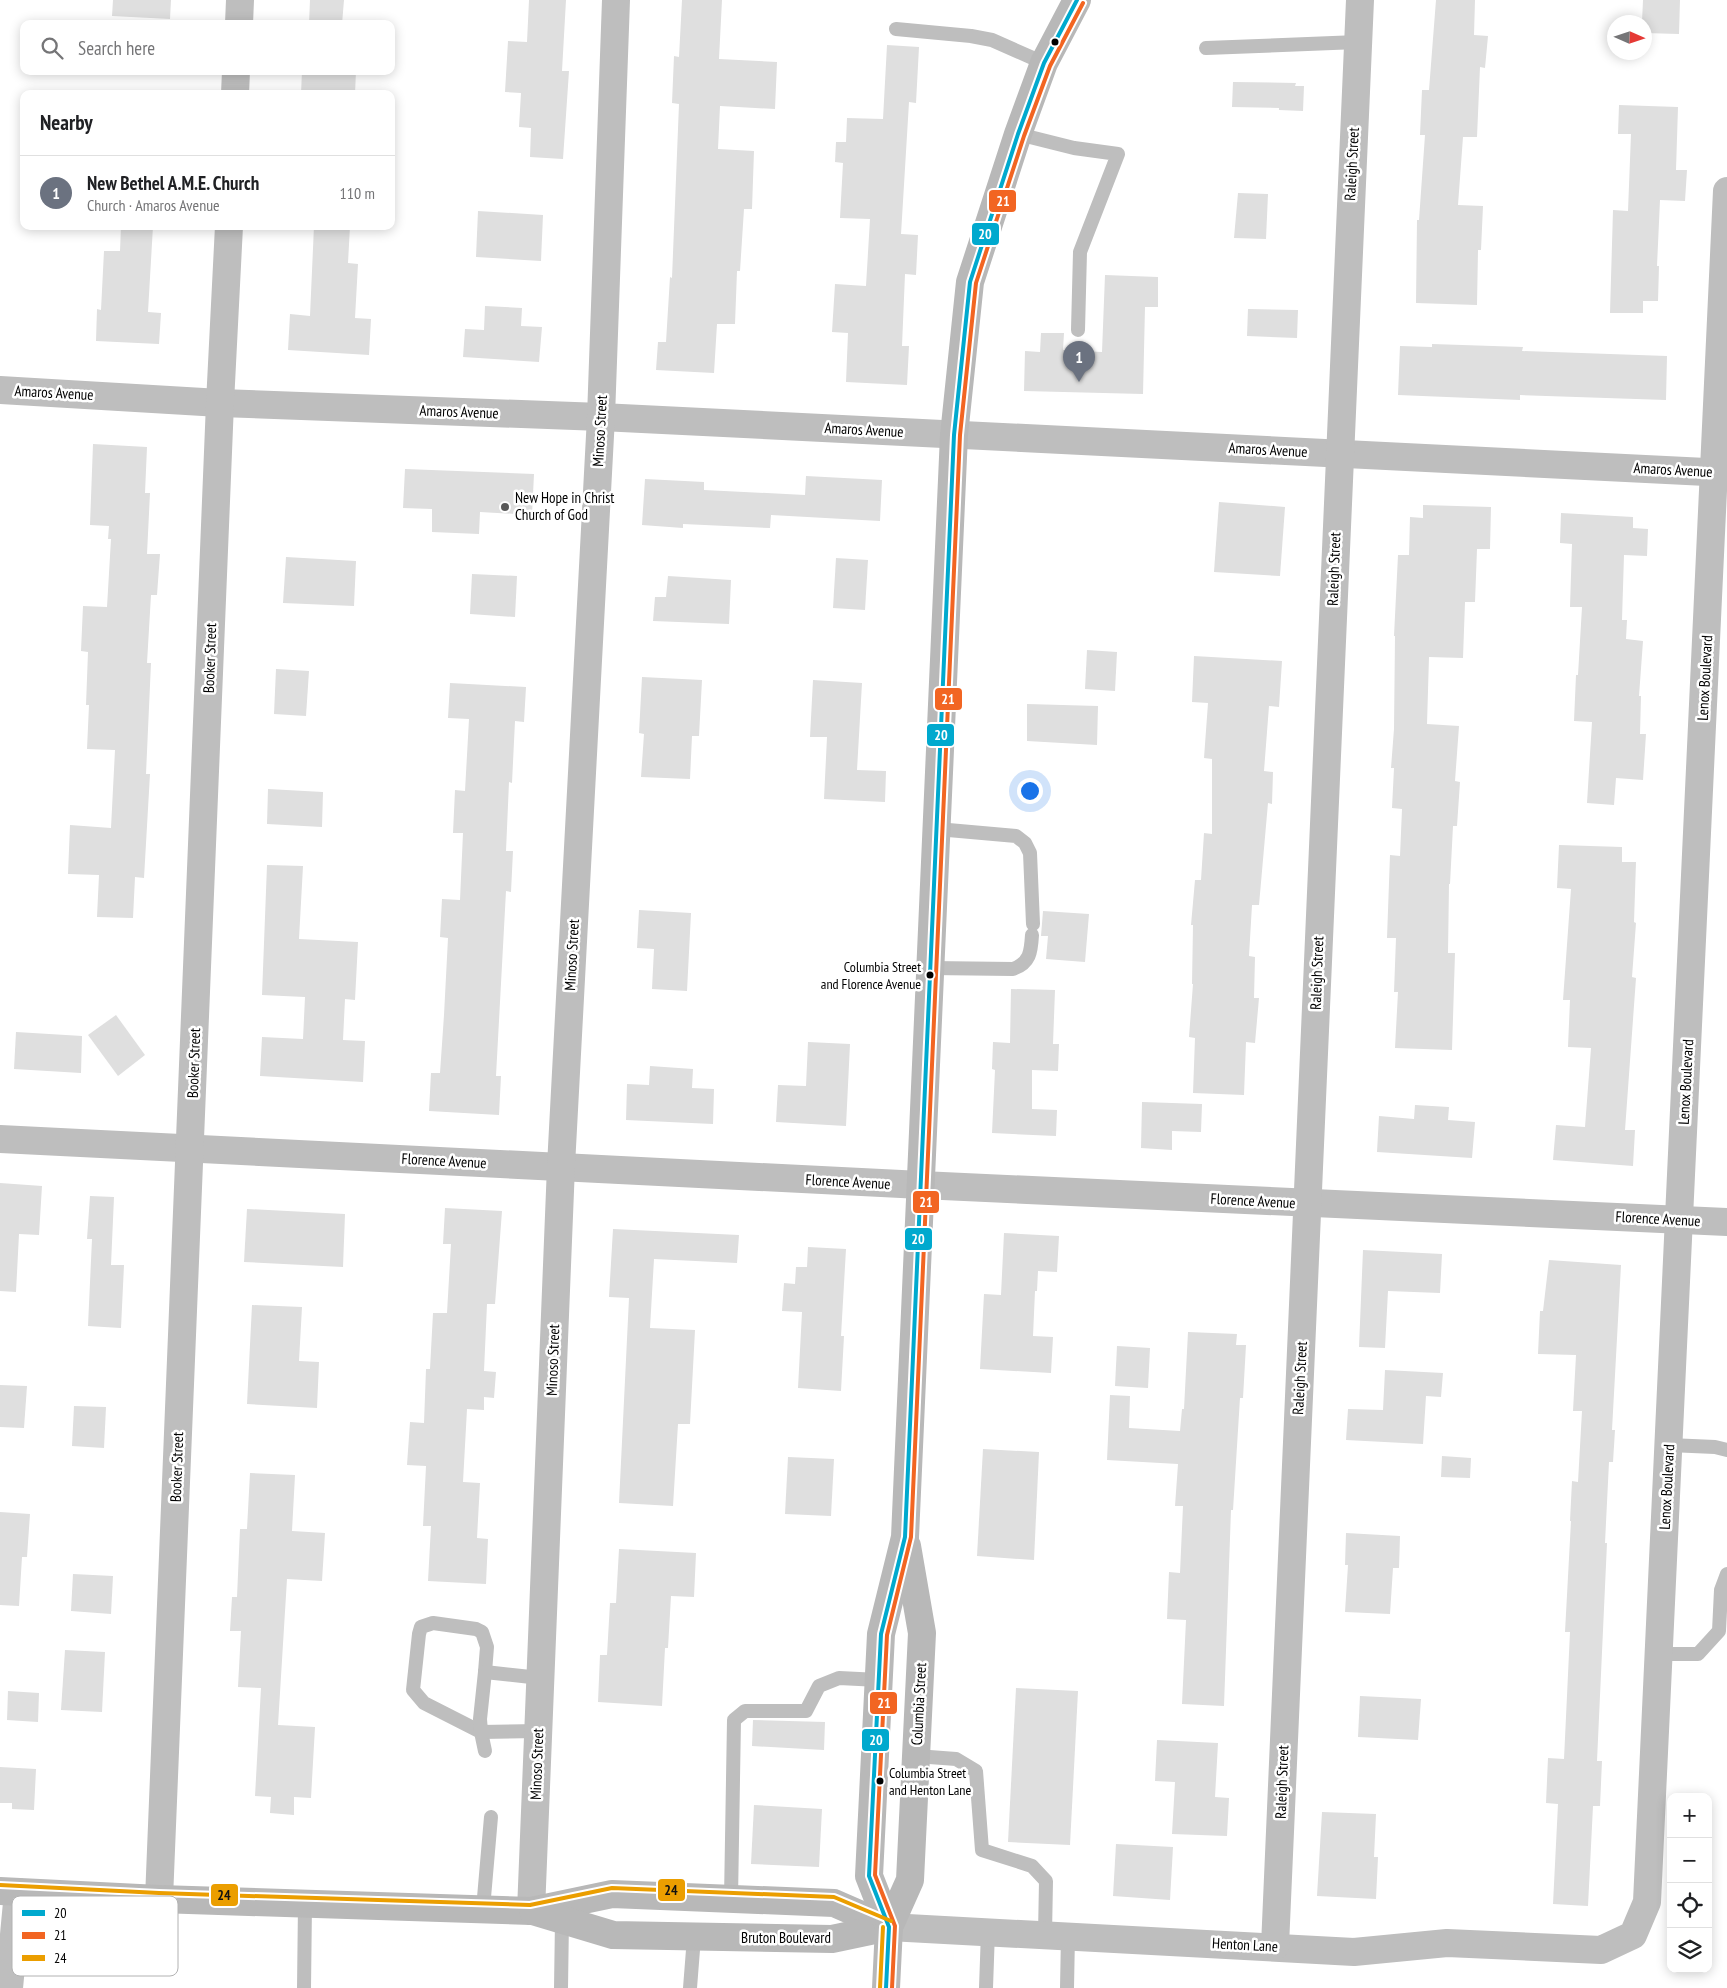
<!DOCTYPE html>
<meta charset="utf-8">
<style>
body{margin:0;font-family:"PT Sans Narrow",sans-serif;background:#f6f6f6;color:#202124}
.controls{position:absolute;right:15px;bottom:15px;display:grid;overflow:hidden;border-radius:10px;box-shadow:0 2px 12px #0003}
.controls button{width:45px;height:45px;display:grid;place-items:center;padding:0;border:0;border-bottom:1px solid #e0e0e0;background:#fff;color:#202124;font:25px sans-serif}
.compass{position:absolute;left:1607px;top:15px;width:45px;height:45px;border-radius:50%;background:#fff;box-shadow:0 2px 12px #0003;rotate:93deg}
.you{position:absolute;left:1029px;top:790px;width:18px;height:18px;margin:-12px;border:4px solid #fff;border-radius:50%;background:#1a73e8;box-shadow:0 0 0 8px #1a73e833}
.badge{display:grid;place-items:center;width:32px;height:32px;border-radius:50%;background:#b45309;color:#fff;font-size:16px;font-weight:700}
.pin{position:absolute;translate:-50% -41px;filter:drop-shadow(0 1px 2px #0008)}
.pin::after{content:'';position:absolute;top:26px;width:18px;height:15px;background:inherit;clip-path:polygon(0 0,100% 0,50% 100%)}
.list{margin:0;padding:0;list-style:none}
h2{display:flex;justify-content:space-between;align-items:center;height:65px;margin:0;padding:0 20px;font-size:21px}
h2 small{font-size:16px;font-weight:400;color:#757577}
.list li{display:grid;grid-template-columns:32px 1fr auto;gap:15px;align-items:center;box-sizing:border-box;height:75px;padding:0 20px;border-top:1px solid #e0e0e0}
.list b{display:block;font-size:19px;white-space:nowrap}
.list p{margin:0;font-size:16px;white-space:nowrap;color:#757577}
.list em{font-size:16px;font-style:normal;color:#757577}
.icon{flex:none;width:28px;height:28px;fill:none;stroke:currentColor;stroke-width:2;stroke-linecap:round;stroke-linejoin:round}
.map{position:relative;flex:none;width:1727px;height:1988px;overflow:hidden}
.search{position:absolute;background:#fff;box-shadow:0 2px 12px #0003;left:20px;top:20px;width:375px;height:55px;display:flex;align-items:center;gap:12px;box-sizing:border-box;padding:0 18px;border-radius:10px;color:#757577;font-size:19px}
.panel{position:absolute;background:#fff;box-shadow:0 2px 12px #0003;left:20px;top:90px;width:375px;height:140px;border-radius:10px}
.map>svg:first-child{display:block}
.building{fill:#dfdfdf}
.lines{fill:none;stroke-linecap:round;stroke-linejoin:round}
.lane{stroke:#bebebe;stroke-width:14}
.street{stroke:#bebebe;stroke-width:28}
.secondary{stroke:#b8b8b8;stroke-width:28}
.bus-1-casing{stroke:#fff;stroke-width:8}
.bus-2-casing{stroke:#fff;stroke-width:8}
.bus-3-casing{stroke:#fff;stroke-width:8}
.bus-1{stroke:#00a9ce;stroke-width:4}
.bus-2{stroke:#f26522;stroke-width:4}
.bus-3{stroke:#eb9e00;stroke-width:4}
.bus-dot{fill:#000;stroke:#fff;stroke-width:2}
.poi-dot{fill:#595959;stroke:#fff;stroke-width:2}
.labels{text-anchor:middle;stroke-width:5;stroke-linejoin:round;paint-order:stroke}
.bus-label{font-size:14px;fill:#000;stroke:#fff;text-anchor:end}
.street-label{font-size:15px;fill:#000;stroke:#fff}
.poi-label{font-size:15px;fill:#000;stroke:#fff;text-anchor:start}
.key{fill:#fff;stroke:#b2b2b2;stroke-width:1}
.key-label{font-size:14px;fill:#000}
.line-badge{stroke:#fff;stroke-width:2}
.badge-label{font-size:14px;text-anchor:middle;font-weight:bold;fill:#fff}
.pale-badge-label{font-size:14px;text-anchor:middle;font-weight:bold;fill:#111}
</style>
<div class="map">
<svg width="1727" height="1988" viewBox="0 0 1727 1988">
<rect width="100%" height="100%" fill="#fff"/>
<!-- building -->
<g class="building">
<polygon points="113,0 171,0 170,19 112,16"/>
<polygon points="310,0 344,0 342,24 309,24"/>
<polygon points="529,0 566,0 562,71 569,71 563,159 530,157 531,128 519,127 521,93 505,92 508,41 527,42"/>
<polygon points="682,0 722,0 719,59 777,62 775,109 720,106 718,149 754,151 752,209 744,209 740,271 737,271 735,324 717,324 714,373 656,370 658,342 666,342 670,277 672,278 679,104 672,103 674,56 679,57"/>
<polygon points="1436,0 1475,0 1474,35 1488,36 1485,68 1480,67 1477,137 1463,137 1458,205 1483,206 1481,250 1478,250 1477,305 1416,303 1417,220 1419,220 1425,135 1420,135 1422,90 1429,90"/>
<polygon points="1643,0 1680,0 1679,34 1644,33 1644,22 1642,22"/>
<polygon points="887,45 919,47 916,103 909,102 901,234 918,235 916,275 905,274 902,346 909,346 907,385 846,382 848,333 832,332 835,284 866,286 870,219 840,218 843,163 835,162 836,142 846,142 847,118 883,119"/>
<polygon points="302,71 356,71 355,94 301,94"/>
<polygon points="1233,82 1296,83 1295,86 1304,86 1303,111 1279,110 1279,108 1232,107"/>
<polygon points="1619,105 1678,107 1676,170 1687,170 1685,201 1660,200 1657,266 1659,266 1658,301 1643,301 1643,313 1610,313 1613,210 1628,211 1631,134 1618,134"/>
<polygon points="1238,193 1268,194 1266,239 1234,238"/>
<polygon points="478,211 543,215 541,261 476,257"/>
<polygon points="121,226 153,226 148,312 161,313 159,344 96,341 97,309 101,310 104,251 120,251"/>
<polygon points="314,226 350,226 348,263 358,264 355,318 371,319 369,355 288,350 290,314 310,316"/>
<polygon points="1105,275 1158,277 1158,307 1145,307 1143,394 1024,391 1025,351 1040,352 1041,333 1064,333 1063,350 1102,352"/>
<polygon points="485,306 522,308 521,326 542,327 539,362 463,357 465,329 484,330"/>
<polygon points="1248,309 1298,310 1297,338 1247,336"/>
<polygon points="1432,344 1523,347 1522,351 1667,356 1666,400 1520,395 1520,400 1398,395 1400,346 1432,347"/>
<polygon points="93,444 147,447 145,493 150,493 147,554 160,554 157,595 151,595 147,663 151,663 146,774 150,774 144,878 135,877 133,918 97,917 99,875 68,874 70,825 111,828 115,750 87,749 89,705 86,705 88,652 81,651 83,606 107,607 111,539 108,539 109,526 90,525"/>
<polygon points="405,469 534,474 532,515 480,512 479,534 432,532 432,509 403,508"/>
<polygon points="806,476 882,480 880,521 771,515 770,528 683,524 683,528 642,525 645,479 704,482 704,490 805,495"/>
<polygon points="1219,502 1285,507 1280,576 1214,572"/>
<polygon points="1423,505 1491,507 1490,549 1477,549 1475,602 1465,602 1463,658 1429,657 1427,724 1459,726 1455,781 1460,782 1457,826 1453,826 1450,884 1449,884 1448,953 1455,953 1452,1050 1395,1048 1398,992 1394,992 1396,938 1387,938 1390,855 1400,856 1402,809 1392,808 1394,768 1391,768 1394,729 1395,636 1394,636 1398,555 1409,555 1410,517 1423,518"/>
<polygon points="1561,513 1633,517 1633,528 1648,529 1647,556 1624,555 1622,620 1627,620 1626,639 1643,641 1639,696 1641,696 1640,734 1646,734 1643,780 1616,778 1614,805 1587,803 1592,722 1574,721 1576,675 1578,675 1582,607 1570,607 1572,544 1560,543"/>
<polygon points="286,557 356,561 354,606 283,603"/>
<polygon points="836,558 868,560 865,610 833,608"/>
<polygon points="472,574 517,576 515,617 470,614"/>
<polygon points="668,576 731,580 729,624 653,621 655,597 666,597"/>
<polygon points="1087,650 1117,652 1115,691 1085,689"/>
<polygon points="1194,656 1282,661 1279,707 1269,706 1264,771 1273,772 1272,804 1268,803 1259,905 1252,905 1249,956 1255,957 1254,998 1259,998 1255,1043 1246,1042 1244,1095 1193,1093 1195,1038 1189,1037 1193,984 1192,984 1193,925 1191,925 1195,880 1201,880 1204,833 1212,834 1212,759 1204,758 1208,703 1192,702"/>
<polygon points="276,669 309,671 306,716 274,714"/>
<polygon points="642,677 702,680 699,736 692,736 690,779 641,777 644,734 639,733"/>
<polygon points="813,680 862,683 857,770 886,771 885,802 824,799 827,737 810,737"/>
<polygon points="450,683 526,687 524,722 515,721 512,783 509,782 506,851 513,851 511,892 506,891 496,1076 501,1076 499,1115 429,1111 431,1073 440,1073 444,1015 448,938 440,937 442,899 460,900 463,833 453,833 455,790 465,791 469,719 448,718"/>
<polygon points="1027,704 1098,706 1097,745 1027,741"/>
<polygon points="268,789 323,792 322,827 267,824"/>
<polygon points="1559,845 1622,847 1622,862 1636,862 1634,922 1636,923 1632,977 1636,978 1625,1130 1635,1130 1633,1166 1553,1160 1556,1125 1585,1127 1591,1048 1568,1047 1570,1000 1563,1000 1571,889 1557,888"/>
<polygon points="267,865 303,866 299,939 358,942 355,1000 345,999 343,1040 365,1041 363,1082 260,1076 262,1037 303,1039 305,997 262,995"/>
<polygon points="639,910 691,913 687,991 652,989 654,949 637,948"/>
<polygon points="1043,911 1089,914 1085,962 1046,959 1048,936 1041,936"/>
<polygon points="1011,989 1055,990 1053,1044 1059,1044 1058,1071 1032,1070 1032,1109 1057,1110 1056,1136 992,1133 995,1070 992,1069 993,1042 1010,1043"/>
<polygon points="116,1015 145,1055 118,1076 88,1035"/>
<polygon points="16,1032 82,1036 81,1073 14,1069"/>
<polygon points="808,1042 850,1044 846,1126 776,1122 778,1085 806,1086"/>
<polygon points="650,1066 693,1069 692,1088 714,1089 713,1124 626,1120 627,1084 649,1085"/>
<polygon points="1142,1102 1202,1104 1201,1132 1172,1131 1172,1150 1141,1148"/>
<polygon points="1415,1105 1449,1107 1448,1120 1475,1122 1472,1158 1377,1152 1379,1116 1414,1119"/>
<polygon points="0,1183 42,1186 39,1235 19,1234 16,1292 0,1291"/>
<polygon points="90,1196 114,1197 111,1265 124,1265 121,1328 88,1326 92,1239 87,1239"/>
<polygon points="445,1208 502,1211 495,1304 487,1304 484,1371 496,1372 494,1398 484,1397 484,1410 467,1409 463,1482 480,1483 477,1538 488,1539 486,1584 428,1581 431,1526 423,1526 426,1466 407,1465 410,1422 424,1423 426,1369 430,1369 433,1313 447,1313 451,1244 443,1244"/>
<polygon points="247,1209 345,1214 343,1267 244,1262"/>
<polygon points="613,1229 739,1235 737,1263 654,1259 650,1328 695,1330 690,1424 678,1424 673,1506 619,1503 629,1298 609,1297"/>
<polygon points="1004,1233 1059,1236 1057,1272 1038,1271 1037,1291 1035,1291 1033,1336 1053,1337 1051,1373 980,1369 984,1294 1001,1295"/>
<polygon points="808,1247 846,1249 841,1336 844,1336 841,1391 798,1388 802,1312 782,1311 784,1283 795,1284 796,1267 807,1267"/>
<polygon points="1363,1250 1442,1254 1440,1293 1388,1291 1385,1348 1359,1347"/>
<polygon points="1549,1260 1621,1265 1612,1430 1615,1430 1613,1462 1609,1462 1605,1543 1607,1543 1597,1761 1602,1761 1600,1806 1593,1806 1588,1906 1553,1904 1558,1804 1546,1803 1548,1758 1564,1759 1570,1632 1565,1632 1571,1521 1570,1521 1572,1481 1578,1482 1582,1411 1573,1411 1576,1355 1538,1354 1540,1311 1543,1311"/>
<polygon points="252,1305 302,1307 299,1361 319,1362 317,1408 247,1404"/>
<polygon points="1188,1332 1237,1334 1236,1345 1246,1345 1243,1398 1240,1398 1233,1510 1231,1510 1224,1706 1182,1704 1186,1620 1167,1619 1169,1572 1180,1573 1183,1506 1175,1506 1178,1464 1107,1460 1110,1395 1130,1396 1129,1428 1180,1431 1182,1409 1184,1409"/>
<polygon points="1117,1346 1150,1348 1148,1388 1115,1386"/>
<polygon points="1385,1370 1443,1373 1441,1397 1426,1396 1423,1444 1346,1440 1348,1409 1383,1410"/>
<polygon points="0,1385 27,1386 24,1428 0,1427"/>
<polygon points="74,1406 106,1407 104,1448 72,1446"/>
<polygon points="983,1449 1039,1452 1034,1560 977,1556"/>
<polygon points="1442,1456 1471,1458 1470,1478 1441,1477"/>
<polygon points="788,1457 834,1459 831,1516 785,1514"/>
<polygon points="250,1473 295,1475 292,1531 325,1533 322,1581 287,1579 278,1725 315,1727 311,1798 294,1797 294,1815 270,1813 271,1797 255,1796 261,1688 238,1687 241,1631 230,1631 232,1597 237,1597 240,1529 247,1529"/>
<polygon points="0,1512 30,1514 27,1557 22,1557 19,1606 0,1605"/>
<polygon points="1346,1533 1400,1536 1399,1568 1393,1568 1390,1614 1345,1612 1348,1565 1345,1565"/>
<polygon points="619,1549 696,1553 694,1597 671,1596 668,1648 665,1648 662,1706 598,1702 600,1655 607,1655 610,1603 616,1603"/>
<polygon points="73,1574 113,1576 111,1614 71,1611"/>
<polygon points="65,1650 105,1652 102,1712 61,1710"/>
<polygon points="1016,1688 1078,1691 1070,1845 1008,1842"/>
<polygon points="8,1691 39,1693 38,1722 7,1720"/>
<polygon points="1360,1696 1421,1699 1418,1740 1358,1737"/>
<polygon points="753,1720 825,1722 824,1750 752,1746"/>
<polygon points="1157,1740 1218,1743 1215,1797 1229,1798 1227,1836 1172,1834 1175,1782 1155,1781"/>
<polygon points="0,1767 36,1769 34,1810 12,1809 12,1803 0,1803"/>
<polygon points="754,1805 822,1809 819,1867 751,1864"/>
<polygon points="1322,1812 1376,1814 1374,1857 1378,1857 1376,1899 1317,1896"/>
<polygon points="1116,1844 1173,1847 1170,1900 1113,1896"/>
</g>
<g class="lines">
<!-- lane -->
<g class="lane">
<polyline points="896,29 971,36 992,40 1044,63"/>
<polyline points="1206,48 1358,42"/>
<polyline points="1018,134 1074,148 1118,154 1080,252 1078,330"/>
<polyline points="937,829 1016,836 1025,843 1030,853 1033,924"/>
<path d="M931,968L1013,969C1030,963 1031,952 1032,935"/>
<polyline points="1669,1445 1715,1447 1727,1450"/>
<polyline points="1659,1654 1698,1654 1719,1631 1721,1590 1727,1574"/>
<polyline points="485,1672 487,1647 482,1632 476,1629 433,1623 421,1627 419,1634 413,1690 424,1703 481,1732 485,1751"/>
<polyline points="538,1731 481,1732 480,1719 485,1672 540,1678"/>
<polyline points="916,1756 956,1759 976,1771 982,1850 1032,1866 1046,1881 1045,1934"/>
<polyline points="731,1899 734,1720 745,1711 806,1711 819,1686 839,1678 879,1680"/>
<polyline points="483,1909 491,1817"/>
<polyline points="304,1988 305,1904"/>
<polyline points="561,1988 562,1920"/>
<polyline points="690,1988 694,1937"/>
<polyline points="986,1988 988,1931"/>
<polyline points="1067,1988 1068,1935"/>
</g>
<!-- street -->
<g class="street">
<polyline points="239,24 240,0"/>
<polyline points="235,94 236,71"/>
<polyline points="0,390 220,403 601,417 1727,473"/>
<polyline points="0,1139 921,1185 1727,1222"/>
<polyline points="159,1899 220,403 229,226"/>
<polyline points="531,1911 561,1166 601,417 616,0"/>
<polyline points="889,1927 1354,1952 1447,1943 1601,1950 1633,1935 1647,1902 1727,191"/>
<polyline points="1275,1946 1360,0"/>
<polyline points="9,1988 18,1892"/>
</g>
<!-- secondary -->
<g class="secondary">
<polyline points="0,1891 159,1899 531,1911 612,1894 834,1903 889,1927"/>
<polyline points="533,1911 613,1935 832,1939 889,1927"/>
<polyline points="889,1927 869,1876 881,1634 905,1537 954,435 970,282 1018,134 1044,63 1077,0"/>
<polyline points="886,1988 889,1927 910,1880 922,1633 907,1546"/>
</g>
<defs>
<polyline id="bus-1" points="886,1988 889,1927 869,1876 881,1634 905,1537 954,435 970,282 1018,134 1044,63 1077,0"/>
<polyline id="bus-2" points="892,1988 895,1926 875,1875 887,1635 911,1537 960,435 976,283 1024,136 1050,66 1083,3"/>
<g id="bus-3">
<polyline points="0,1885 159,1893 530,1905 612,1888 834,1897 891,1921"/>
<polyline points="880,1988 883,1927"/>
</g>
</defs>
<!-- bus-1 casing -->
<use href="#bus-1" class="bus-1-casing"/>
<!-- bus-2 casing -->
<use href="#bus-2" class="bus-2-casing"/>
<!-- bus-3 casing -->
<use href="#bus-3" class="bus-3-casing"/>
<!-- bus-1 -->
<use href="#bus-1" class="bus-1"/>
<!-- bus-2 -->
<use href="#bus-2" class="bus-2"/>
<!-- bus-3 -->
<use href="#bus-3" class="bus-3"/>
</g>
<!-- markers -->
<g class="bus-dot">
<circle cx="1055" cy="42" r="4.5"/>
<circle cx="930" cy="975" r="4.5"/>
<circle cx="880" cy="1781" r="4.5"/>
</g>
<circle class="poi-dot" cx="505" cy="507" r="5"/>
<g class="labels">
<!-- bus labels -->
<g class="bus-label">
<text x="921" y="972">Columbia Street<tspan x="921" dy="17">and Florence Avenue</tspan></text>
<text x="889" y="1778" text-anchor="start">Columbia Street<tspan x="889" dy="17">and Henton Lane</tspan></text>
</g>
<!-- street labels -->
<g class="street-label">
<text transform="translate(1352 164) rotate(-87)" y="5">Raleigh Street</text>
<text transform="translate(54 393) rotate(3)" y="5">Amaros Avenue</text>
<text transform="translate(459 412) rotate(2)" y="5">Amaros Avenue</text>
<text transform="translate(864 430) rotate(3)" y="5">Amaros Avenue</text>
<text transform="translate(600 431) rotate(-87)" y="5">Minoso Street</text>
<text transform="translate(1268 450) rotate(3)" y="5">Amaros Avenue</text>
<text transform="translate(1673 470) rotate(3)" y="5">Amaros Avenue</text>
<text transform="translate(1334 569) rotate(-88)" y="5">Raleigh Street</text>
<text transform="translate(210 658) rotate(-88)" y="5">Booker Street</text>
<text transform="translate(1705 678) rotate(-87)" y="5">Lenox Boulevard</text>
<text transform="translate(572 955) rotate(-87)" y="5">Minoso Street</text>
<text transform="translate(1317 973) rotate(-88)" y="5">Raleigh Street</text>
<text transform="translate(194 1063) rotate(-88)" y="5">Booker Street</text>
<text transform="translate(1686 1082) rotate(-87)" y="5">Lenox Boulevard</text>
<text transform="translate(444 1161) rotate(3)" y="5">Florence Avenue</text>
<text transform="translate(848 1182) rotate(3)" y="5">Florence Avenue</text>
<text transform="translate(1253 1201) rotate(3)" y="5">Florence Avenue</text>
<text transform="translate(1658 1219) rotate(3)" y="5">Florence Avenue</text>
<text transform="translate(553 1360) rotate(-88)" y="5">Minoso Street</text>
<text transform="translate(1300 1378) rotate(-87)" y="5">Raleigh Street</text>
<text transform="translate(177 1467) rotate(-88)" y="5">Booker Street</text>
<text transform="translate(1667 1487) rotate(-87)" y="5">Lenox Boulevard</text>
<text transform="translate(919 1704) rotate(-87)" y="5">Columbia Street</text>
<text transform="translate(537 1764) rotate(-88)" y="5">Minoso Street</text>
<text transform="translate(1282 1782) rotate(-88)" y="5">Raleigh Street</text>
<text x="786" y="1943">Bruton Boulevard</text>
<text transform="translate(1245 1945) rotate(3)" y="5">Henton Lane</text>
</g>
<!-- poi labels -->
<g class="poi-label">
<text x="515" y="503">New Hope in Christ<tspan x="515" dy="17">Church of God</tspan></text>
</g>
</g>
<!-- legend -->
<rect x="12" y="1896" width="166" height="80" rx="8" class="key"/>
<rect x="22" y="1910" width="23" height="6" fill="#00a9ce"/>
<rect x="22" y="1932" width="23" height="7" fill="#f26522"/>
<rect x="22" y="1955" width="23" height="6" fill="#eb9e00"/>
<g class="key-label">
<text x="54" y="1918">20</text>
<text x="54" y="1940">21</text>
<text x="54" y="1963">24</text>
</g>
<g class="line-badge">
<rect x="988" y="189" width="29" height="24" rx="5" fill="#f26522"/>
<rect x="971" y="222" width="29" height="24" rx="5" fill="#00a9ce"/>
<rect x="934" y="687" width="29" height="24" rx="5" fill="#f26522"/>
<rect x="926" y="723" width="29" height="24" rx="5" fill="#00a9ce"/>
<rect x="912" y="1190" width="28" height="24" rx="5" fill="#f26522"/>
<rect x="904" y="1227" width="29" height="24" rx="5" fill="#00a9ce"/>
<rect x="869" y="1691" width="29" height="24" rx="5" fill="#f26522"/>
<rect x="861" y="1728" width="29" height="24" rx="5" fill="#00a9ce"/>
<rect x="657" y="1878" width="29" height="24" rx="5" fill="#eb9e00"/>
<rect x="210" y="1883" width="29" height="24" rx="5" fill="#eb9e00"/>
</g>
<g class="badge-label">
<text x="1003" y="206">21</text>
<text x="985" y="239">20</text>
<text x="948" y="704">21</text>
<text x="941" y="740">20</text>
<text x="926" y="1207">21</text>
<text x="918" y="1244">20</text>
<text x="884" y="1708">21</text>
<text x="876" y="1745">20</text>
</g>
<g class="pale-badge-label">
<text x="671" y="1895">24</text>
<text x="224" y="1900">24</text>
</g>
</svg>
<div class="controls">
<button>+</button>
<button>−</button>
<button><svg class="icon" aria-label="locate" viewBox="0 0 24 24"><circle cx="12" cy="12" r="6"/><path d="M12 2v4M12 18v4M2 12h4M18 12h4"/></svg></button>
<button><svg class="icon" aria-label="layers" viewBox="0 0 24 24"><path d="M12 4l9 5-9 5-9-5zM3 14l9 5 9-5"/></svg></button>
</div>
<svg class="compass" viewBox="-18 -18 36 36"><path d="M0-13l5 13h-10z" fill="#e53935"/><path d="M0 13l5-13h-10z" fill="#757577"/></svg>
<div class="you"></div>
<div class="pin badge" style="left:1079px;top:382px;background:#6b7280">1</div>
<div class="search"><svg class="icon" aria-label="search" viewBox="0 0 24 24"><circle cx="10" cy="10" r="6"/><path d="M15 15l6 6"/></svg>Search here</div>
<section class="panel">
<h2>Nearby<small></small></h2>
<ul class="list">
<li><span class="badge" style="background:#6b7280">1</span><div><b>New Bethel A.M.E. Church</b><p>Church · Amaros Avenue</p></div><em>110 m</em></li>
</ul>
</section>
</div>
